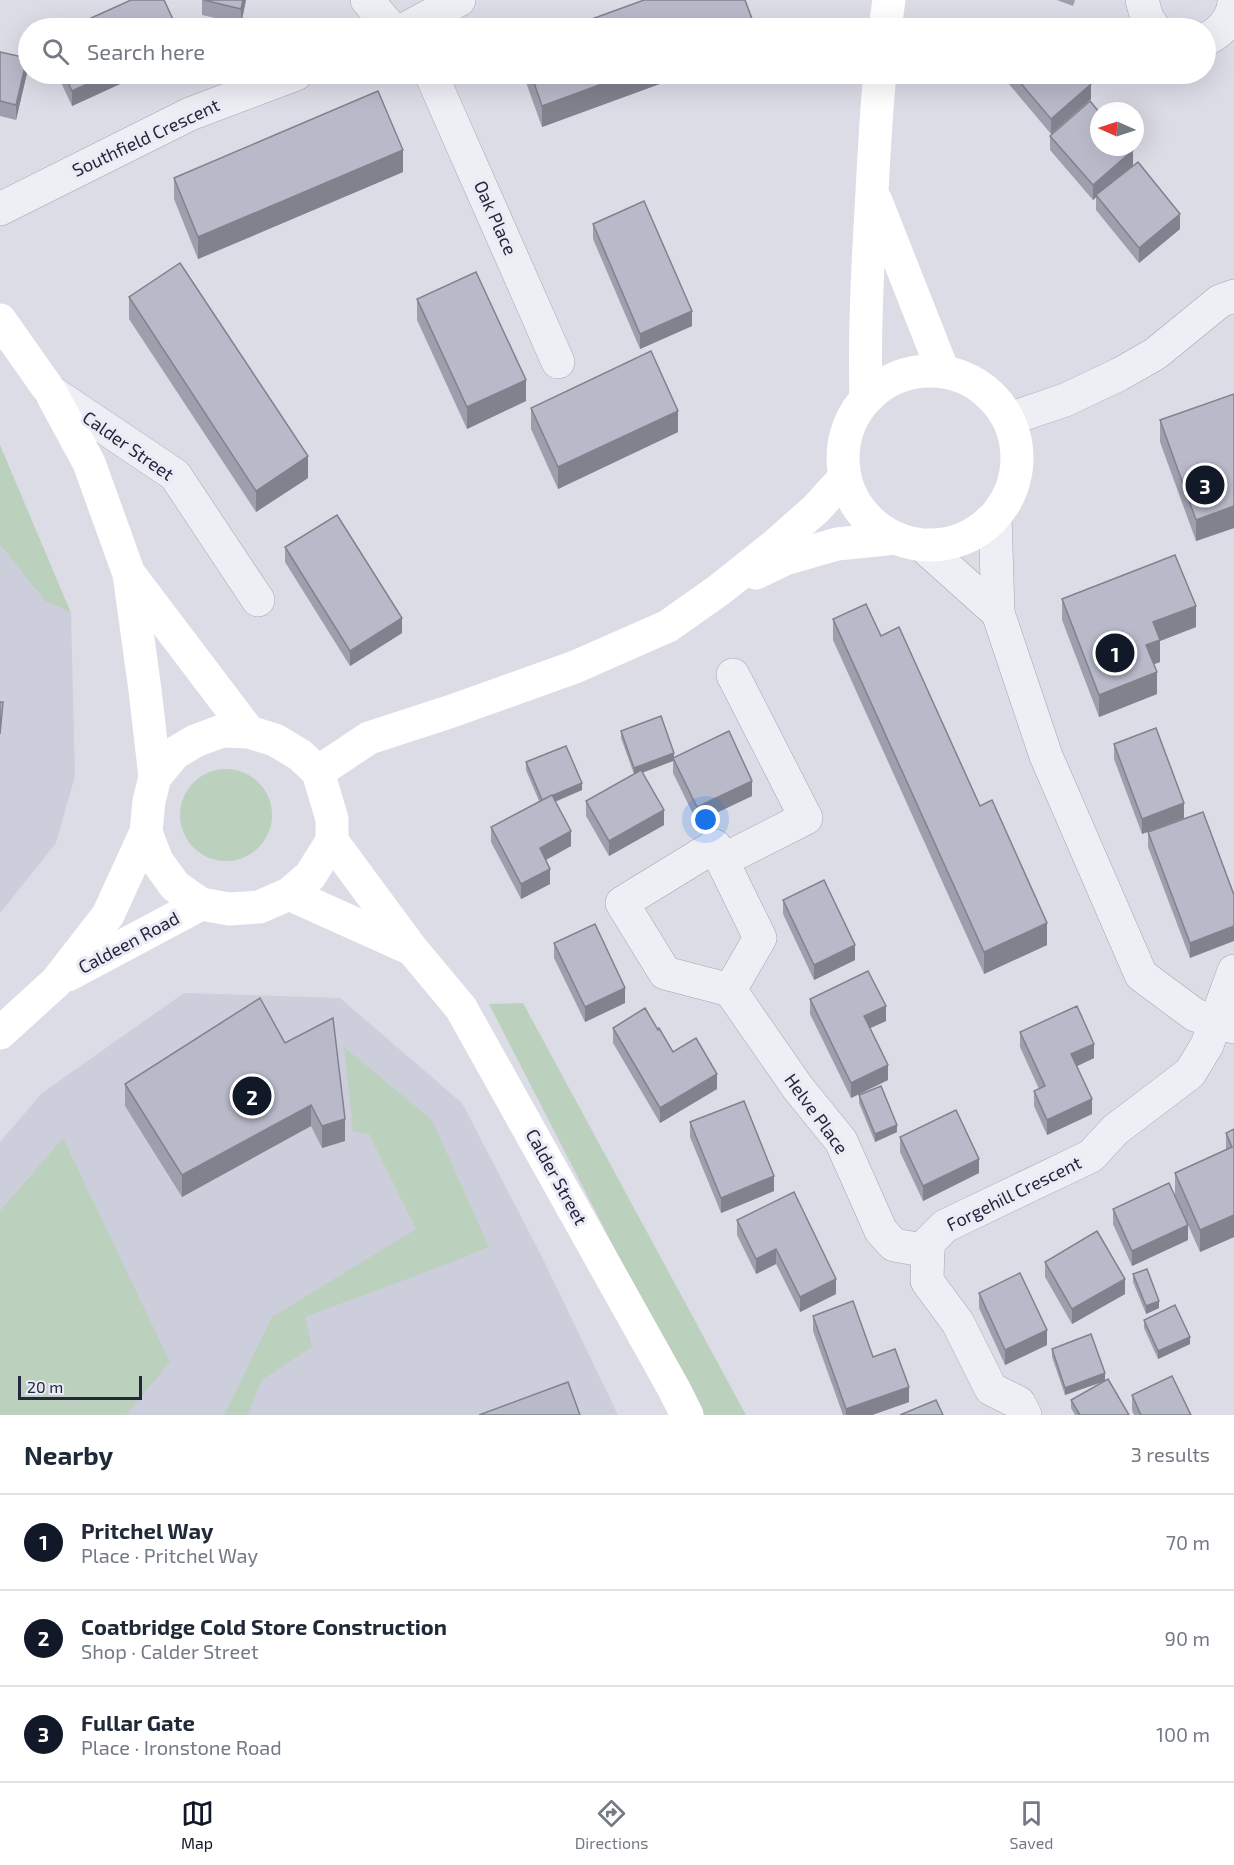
<!DOCTYPE html>
<meta charset="utf-8">
<style>
body{margin:0;font-family:"Exo 2",sans-serif;background:#f2f2f3;color:#1f2937}
.compass{position:absolute;left:1090px;top:102px;width:54px;height:54px;border-radius:50%;background:#fff;box-shadow:0 6px 24px #0002;rotate:273deg}
.scale{position:absolute;left:18px;bottom:15px;width:124px;box-sizing:border-box;padding-left:6px;border:3px solid #24263d;border-top:0;font-size:16px;line-height:21px;white-space:nowrap;color:#24263d;-webkit-text-stroke:4px #eaebf4;paint-order:stroke}
.you{position:absolute;left:706px;top:820px;width:21px;height:21px;margin:-15px;border:4px solid #fff;border-radius:50%;background:#1a73e8;box-shadow:0 0 0 9px #1a73e833}
.badge{display:grid;place-items:center;width:39px;height:39px;border-radius:50%;background:#111827;color:#fff;font-size:20px;font-weight:700}
.pin{position:absolute;translate:-50% -50%;border:3px solid #fff;box-shadow:0 2px 6px #0006}
.list{margin:0;padding:0;list-style:none}
h2{display:flex;justify-content:space-between;align-items:center;height:78px;margin:0;padding:0 24px;font-size:26px}
h2 small{font-size:20px;font-weight:400;color:#747a83}
.list li{display:grid;grid-template-columns:39px 1fr auto;gap:18px;align-items:center;box-sizing:border-box;height:96px;padding:0 24px;border-top:2px solid #e0e1e3}
.list b{display:block;font-size:22px;white-space:nowrap}
.list p{margin:0;font-size:20px;white-space:nowrap;color:#747a83}
.list em{font-size:20px;font-style:normal;color:#747a83}
.icon{flex:none;width:33px;height:33px;fill:none;stroke:currentColor;stroke-width:2;stroke-linecap:round;stroke-linejoin:round}
.map{position:relative;flex:none;width:1234px;height:1415px;overflow:hidden}
.search{position:absolute;background:#fff;box-shadow:0 6px 24px #0002;left:18px;right:18px;top:18px;height:66px;display:flex;align-items:center;gap:15px;box-sizing:border-box;padding:0 21px;border-radius:33px;color:#747a83;font-size:22px}
.sheet{height:366px;background:#fff}
nav{display:flex;justify-content:space-around;align-items:center;box-sizing:border-box;height:84px;border-top:2px solid #e0e1e3;background:#fff;font-size:16px;color:#747a83}
nav a{display:grid;justify-items:center;gap:3px}
nav .on{color:#111827}
.map>svg:first-child{display:block}
.built{fill:#cdcedb}
.green{fill:#bcd1bd}
.lines{fill:none;stroke-linecap:round;stroke-linejoin:round}
.street-casing{stroke:#a4a5b3;stroke-width:34}
.street{stroke:#eeeef5;stroke-width:33}
.secondary{stroke:#fff;stroke-width:33}
.wall{fill:#9e9fad}
.shaded-wall{fill:#81828d}
.building{fill:#b8b9c9;stroke:#81828d;stroke-width:1.5}
.labels{text-anchor:middle;stroke-width:6;stroke-linejoin:round;paint-order:stroke}
.street-label{font-size:18px;fill:#24263d;stroke:#eaebf4}
</style>
<div class="map">
<svg width="1234" height="1415" viewBox="0 0 1234 1415">
<rect width="100%" height="100%" fill="#dbdce6"/>
<!-- built -->
<g class="built">
<polygon points="0,545 45,601 71,613 75,776 56,843 0,913"/>
<polygon points="184,993 340,998 462,1103 541,1255 618,1415 0,1415 0,1142 42,1093"/>
</g>
<!-- green -->
<g class="green">
<polygon points="0,445 71,613 45,601 0,545"/>
<circle cx="226" cy="815" r="46"/>
<polygon points="523,1003 746,1415 700,1415 489,1004"/>
<polygon points="344,1047 432,1120 489,1247 445,1265 305,1317 312,1347 262,1380 248,1415 224,1415 272,1317 416,1229 369,1134 353,1131"/>
<polygon points="63,1138 170,1362 126,1415 0,1415 0,1211"/>
</g>
<g class="lines">
<defs>
<g id="street">
<polyline points="367,0 391,28"/>
<polyline points="1142,0 1147,18 1154,28"/>
<polyline points="407,28 459,0"/>
<path d="M1206,39C1221,33 1232,19 1234,3"/>
<polyline points="431,74 558,362"/>
<polyline points="0,209 190,114 296,74"/>
<polyline points="50,391 175,475 258,600"/>
<polyline points="1009,419 1065,400 1120,374 1155,354 1220,301 1234,296"/>
<polyline points="995,516 998,613 1046,756 1141,975 1195,1015 1234,1027"/>
<polyline points="922,545 998,613"/>
<polygon points="715,846 760,938 730,990 665,973 622,903"/>
<polyline points="723,860 806,818 733,675"/>
<polyline points="730,990 798,1088 841,1141 881,1231 894,1245 928,1251"/>
<polyline points="1025,1415 1019,1403 991,1389 958,1323 927,1281 928,1243 945,1226 1091,1156 1115,1130 1190,1073 1207,1045 1234,971"/>
</g>
</defs>
<!-- street casing -->
<use href="#street" class="street-casing"/>
<!-- street -->
<use href="#street" class="street"/>
<!-- secondary -->
<g class="secondary">
<polyline points="885,28 889,0"/>
<polyline points="876,201 943,371"/>
<polyline points="0,320 50,391 89,463 129,574 145,690 155,777 149,801 146,832 157,861 175,886 201,904 229,909 259,907 289,894 310,876 332,841 332,819 318,772 300,755 275,740 249,732 222,731 195,741 175,753 155,777"/>
<circle cx="930" cy="458" r="87"/>
<path d="M866,398C864,330 868,261 872,192C874,153 876,113 880,74"/>
<polyline points="756,573 785,559 837,544 896,538"/>
<polyline points="130,575 249,732"/>
<polyline points="318,772 369,738 449,712 575,667 668,626 719,590 773,547 816,509 845,477"/>
<polyline points="332,841 411,948 461,1008 674,1389 687,1415"/>
<polyline points="289,894 409,948"/>
<polyline points="68,975 201,904"/>
<polyline points="0,1033 56,982 108,915 146,832"/>
</g>
</g>
<!-- wall -->
<g class="wall">
<polygon points="202,0 246,0 241,24 202,15"/>
<polygon points="1057,0 1075,0 1073,6"/>
<polygon points="0,52 27,73 16,120 0,116"/>
<polygon points="57,74 142,74 72,106"/>
<polygon points="523,74 687,74 542,127"/>
<polygon points="1008,74 1082,74 1091,99 1051,134 1008,83"/>
<polygon points="1050,136 1133,165 1180,229 1139,263 1096,210 1096,197 1093,200 1050,150"/>
<polygon points="403,172 198,259 174,199 174,178"/>
<polygon points="593,224 692,326 640,349 593,239"/>
<polygon points="129,297 308,478 256,512 129,319"/>
<polygon points="417,299 526,401 467,429 417,320"/>
<polygon points="1234,394 1234,528 1196,541 1160,442 1160,420"/>
<polygon points="531,408 678,432 558,489 531,429"/>
<polygon points="285,547 402,633 350,666 285,562"/>
<polygon points="1062,599 1196,627 1160,641 1160,662 1154,664 1157,694 1099,717 1062,620"/>
<polygon points="833,619 881,636 980,806 1047,945 984,974 833,640"/>
<polygon points="621,731 674,757 752,796 697,822 673,773 673,761 643,772 664,825 609,856 586,816 586,801 634,774 621,738"/>
<polygon points="1114,744 1184,818 1142,834 1114,759"/>
<polygon points="526,762 582,790 555,802 571,846 546,860 550,884 521,899 491,842 491,827 539,801 526,770"/>
<polygon points="1148,832 1234,895 1190,958 1148,847"/>
<polygon points="783,900 855,960 814,980 783,914"/>
<polygon points="554,943 625,1003 585,1022 554,958"/>
<polygon points="810,999 886,1021 870,1028 888,1080 851,1098 810,1014"/>
<polygon points="613,1028 658,1030 673,1052 717,1089 660,1123 613,1043"/>
<polygon points="1020,1032 1094,1058 1077,1066 1092,1114 1047,1135 1034,1106 1034,1091 1039,1089 1020,1047"/>
<polygon points="285,1043 345,1141 322,1148 311,1126 182,1197 125,1106 125,1084"/>
<polygon points="859,1095 897,1132 875,1142 859,1103"/>
<polygon points="690,1122 774,1191 721,1213 690,1137"/>
<polygon points="1234,1129 1234,1237 1200,1252 1188,1225 1188,1240 1132,1266 1113,1224 1113,1209 1175,1194 1175,1173 1226,1150 1226,1133"/>
<polygon points="900,1137 979,1173 923,1201 900,1152"/>
<polygon points="737,1220 836,1294 800,1312 776,1264 756,1274 737,1235"/>
<polygon points="1045,1262 1125,1294 1072,1324 1045,1277"/>
<polygon points="1133,1274 1159,1308 1146,1314 1133,1282"/>
<polygon points="979,1293 1047,1345 1005,1365 979,1308"/>
<polygon points="813,1316 909,1402 872,1415 843,1415 813,1331"/>
<polygon points="1144,1320 1190,1344 1158,1359 1144,1328"/>
<polygon points="1052,1349 1105,1381 1129,1415 1075,1415 1071,1408 1071,1400 1104,1381 1065,1395 1052,1357"/>
<polygon points="1132,1395 1191,1415 1134,1415 1132,1410"/>
</g>
<!-- shaded-wall -->
<g class="shaded-wall">
<polygon points="243,0 246,0 241,24 241,9"/>
<polygon points="27,58 27,73 16,120 16,105"/>
<polygon points="109,74 142,74 72,106 72,91"/>
<polygon points="629,74 687,74 542,127 542,106"/>
<polygon points="1091,84 1091,99 1051,134 1051,119"/>
<polygon points="403,150 403,172 198,259 198,237"/>
<polygon points="1133,150 1133,165 1093,200 1093,185"/>
<polygon points="1180,214 1180,229 1139,263 1139,248"/>
<polygon points="692,311 692,326 640,349 640,334"/>
<polygon points="526,380 526,401 467,429 467,407"/>
<polygon points="678,411 678,432 558,489 558,467"/>
<polygon points="308,456 308,478 256,512 256,491"/>
<polygon points="1234,506 1234,528 1196,541 1196,520"/>
<polygon points="1196,606 1196,627 1160,641 1160,662 1146,667 1146,645 1153,622"/>
<polygon points="402,618 402,633 350,666 350,651"/>
<polygon points="1157,672 1157,694 1099,717 1099,695"/>
<polygon points="674,753 674,760 673,758 673,761 634,776 634,768"/>
<polygon points="752,781 752,796 697,822 697,807"/>
<polygon points="582,783 582,790 542,807 542,800"/>
<polygon points="1184,803 1184,818 1142,834 1142,819"/>
<polygon points="664,810 664,825 609,856 609,841"/>
<polygon points="571,831 571,846 540,863 540,848"/>
<polygon points="550,869 550,884 521,899 521,884"/>
<polygon points="1047,923 1047,945 984,974 984,952"/>
<polygon points="1234,926 1234,941 1190,958 1190,943"/>
<polygon points="855,945 855,960 814,980 814,965"/>
<polygon points="625,988 625,1003 585,1022 585,1007"/>
<polygon points="886,1006 886,1021 864,1031 864,1016"/>
<polygon points="1094,1044 1094,1058 1071,1069 1071,1054"/>
<polygon points="888,1065 888,1080 851,1098 851,1083"/>
<polygon points="717,1074 717,1089 660,1123 660,1108"/>
<polygon points="1092,1099 1092,1114 1047,1135 1047,1120"/>
<polygon points="311,1105 311,1126 182,1197 182,1175"/>
<polygon points="345,1119 345,1141 322,1148 322,1126"/>
<polygon points="897,1125 897,1132 875,1142 875,1134"/>
<polygon points="979,1159 979,1173 923,1201 923,1186"/>
<polygon points="774,1176 774,1191 721,1213 721,1198"/>
<polygon points="1234,1215 1234,1237 1200,1252 1200,1230"/>
<polygon points="1188,1225 1188,1240 1132,1266 1132,1251"/>
<polygon points="776,1249 776,1264 756,1274 756,1259"/>
<polygon points="836,1279 836,1294 800,1312 800,1297"/>
<polygon points="1125,1279 1125,1294 1072,1324 1072,1309"/>
<polygon points="1159,1301 1159,1308 1146,1314 1146,1306"/>
<polygon points="1047,1330 1047,1345 1005,1365 1005,1350"/>
<polygon points="1190,1337 1190,1344 1158,1359 1158,1351"/>
<polygon points="1105,1373 1105,1381 1065,1395 1065,1388"/>
<polygon points="909,1387 909,1402 872,1415 846,1415 846,1409"/>
</g>
<!-- building -->
<g class="building">
<polygon points="131,0 164,0 177,28 69,28"/>
<polygon points="204,0 243,0 241,9"/>
<polygon points="644,0 745,0 755,27 750,28 567,28"/>
<polygon points="0,52 27,58 16,105 0,101"/>
<polygon points="64,74 109,74 72,91"/>
<polygon points="531,74 629,74 542,106"/>
<polygon points="1013,74 1082,74 1091,84 1051,119"/>
<polygon points="378,91 403,150 198,237 174,178"/>
<polygon points="1090,101 1099,112 1099,147 1130,147 1133,150 1093,185 1050,136"/>
<polygon points="1138,162 1180,214 1139,248 1096,195"/>
<polygon points="644,201 692,311 640,334 593,224"/>
<polygon points="180,263 308,456 256,491 129,297"/>
<polygon points="476,272 526,380 467,407 417,299"/>
<polygon points="651,351 678,411 558,467 531,408"/>
<polygon points="1234,394 1234,506 1196,520 1160,420"/>
<polygon points="337,515 402,618 350,651 285,547"/>
<polygon points="1175,555 1196,606 1153,622 1160,640 1146,645 1157,672 1099,695 1062,599"/>
<polygon points="866,604 881,636 899,627 980,806 992,800 1047,923 984,952 833,619"/>
<polygon points="0,702 3,702 0,734"/>
<polygon points="661,716 674,753 634,768 621,731"/>
<polygon points="1156,728 1184,803 1142,819 1114,744"/>
<polygon points="729,731 752,781 697,807 673,758"/>
<polygon points="566,746 582,783 542,800 526,762"/>
<polygon points="641,770 664,810 609,841 586,801"/>
<polygon points="552,795 571,831 540,848 550,869 521,884 491,827"/>
<polygon points="1203,812 1234,895 1234,926 1190,943 1148,832"/>
<polygon points="824,880 855,945 814,965 783,900"/>
<polygon points="595,924 625,988 585,1007 554,943"/>
<polygon points="868,971 886,1006 864,1016 888,1065 851,1083 810,999"/>
<polygon points="260,998 285,1043 333,1018 345,1119 322,1126 311,1105 182,1175 125,1084"/>
<polygon points="1077,1006 1094,1044 1071,1054 1092,1099 1047,1120 1034,1091 1045,1086 1020,1032"/>
<polygon points="645,1008 658,1030 659,1028 673,1052 696,1038 717,1074 660,1108 613,1028"/>
<polygon points="881,1086 897,1125 875,1134 859,1095"/>
<polygon points="744,1101 774,1176 721,1198 690,1122"/>
<polygon points="956,1110 979,1159 923,1186 900,1137"/>
<polygon points="1234,1129 1234,1215 1200,1230 1175,1173 1232,1147 1226,1133"/>
<polygon points="1169,1183 1188,1225 1132,1251 1113,1209"/>
<polygon points="794,1192 836,1279 800,1297 776,1249 756,1259 737,1220"/>
<polygon points="1097,1231 1125,1279 1072,1309 1045,1262"/>
<polygon points="1147,1269 1159,1301 1146,1306 1133,1274"/>
<polygon points="1020,1273 1047,1330 1005,1350 979,1293"/>
<polygon points="853,1301 873,1357 895,1349 909,1387 846,1409 813,1316"/>
<polygon points="1175,1305 1190,1337 1158,1351 1144,1320"/>
<polygon points="1091,1334 1105,1373 1065,1388 1052,1349"/>
<polygon points="1172,1376 1191,1415 1141,1415 1132,1395"/>
<polygon points="1108,1379 1129,1415 1080,1415 1071,1400"/>
<polygon points="568,1382 580,1415 479,1415"/>
<polygon points="936,1400 943,1415 900,1415"/>
</g>
<g class="labels">
<!-- street labels -->
<g class="street-label">
<text transform="translate(146 138) rotate(-25)" y="6">Southfield Crescent</text>
<text transform="translate(495 218) rotate(66)" y="6">Oak Place</text>
<text transform="translate(128 446) rotate(35)" y="6">Calder Street</text>
<text transform="translate(129 943) rotate(-28)" y="6">Caldeen Road</text>
<text transform="translate(816 1114) rotate(54)" y="6">Helve Place</text>
<text transform="translate(556 1177) rotate(61)" y="6">Calder Street</text>
<text transform="translate(1014 1194) rotate(-26)" y="6">Forgehill Crescent</text>
</g>
</g>
</svg>
<svg class="compass" viewBox="-18 -18 36 36"><path d="M0-13l5 13h-10z" fill="#e53935"/><path d="M0 13l5-13h-10z" fill="#747a83"/></svg>
<div class="scale">20 m</div>
<div class="you"></div>
<div class="pin badge" style="left:1115px;top:653px">1</div>
<div class="pin badge" style="left:252px;top:1096px">2</div>
<div class="pin badge" style="left:1205px;top:485px">3</div>
<div class="search"><svg class="icon" aria-label="search" viewBox="0 0 24 24"><circle cx="10" cy="10" r="6"/><path d="M15 15l6 6"/></svg>Search here</div>
</div>
<section class="sheet">
<h2>Nearby<small>3 results</small></h2>
<ul class="list">
<li><span class="badge">1</span><div><b>Pritchel Way</b><p>Place · Pritchel Way</p></div><em>70 m</em></li>
<li><span class="badge">2</span><div><b>Coatbridge Cold Store Construction</b><p>Shop · Calder Street</p></div><em>90 m</em></li>
<li><span class="badge">3</span><div><b>Fullar Gate</b><p>Place · Ironstone Road</p></div><em>100 m</em></li>
</ul>
</section>
<nav>
<a class="on"><svg class="icon" aria-label="map" viewBox="0 0 24 24"><path d="M3 6l6-2 6 2 6-2v14l-6 2-6-2-6 2zM9 4v14M15 6v14"/></svg>Map</a>
<a><svg class="icon" aria-label="directions" viewBox="0 0 24 24"><path d="M12 3l9 9-9 9-9-9zM9 14v-3h6M13 9l2 2-2 2"/></svg>Directions</a>
<a><svg class="icon" aria-label="saved" viewBox="0 0 24 24"><path d="M7 4h10v16l-5-4-5 4z"/></svg>Saved</a>
</nav>
